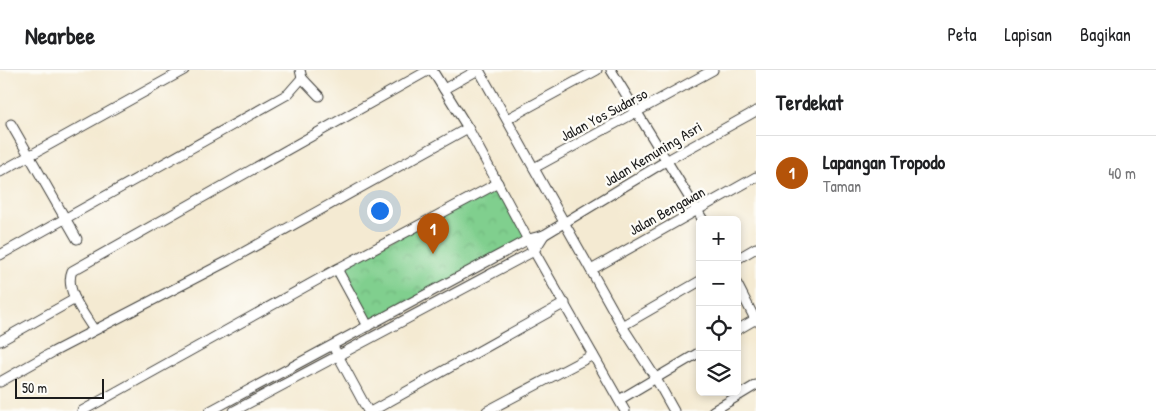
<!DOCTYPE html>
<html lang="id">
<meta charset="utf-8">
<style>
body{margin:0;font-family:"Patrick Hand",sans-serif;background:#f6f6f6;color:#202124}
.controls{position:absolute;right:15px;bottom:15px;display:grid;overflow:hidden;border-radius:8px;box-shadow:0 2px 8px #0003}
.controls button{width:45px;height:45px;display:grid;place-items:center;padding:0;border:0;border-bottom:1px solid #e0e0e0;background:#fff;color:#202124;font:25px sans-serif}
.scale{position:absolute;left:15px;bottom:12px;width:89px;box-sizing:border-box;padding-left:5px;border:2px solid #1c1c1c;border-top:0;font-size:14px;line-height:18px;white-space:nowrap;color:#1c1c1c;-webkit-text-stroke:4px #fdfcf7;paint-order:stroke}
.you{position:absolute;left:379px;top:140px;width:18px;height:18px;margin:-12px;border:4px solid #fff;border-radius:50%;background:#1a73e8;box-shadow:0 0 0 8px #1a73e833}
.badge{display:grid;place-items:center;width:32px;height:32px;border-radius:50%;background:#b45309;color:#fff;font-size:16px;font-weight:700}
.pin{position:absolute;translate:-50% -41px;filter:drop-shadow(0 1px 2px #0008)}
.pin::after{content:'';position:absolute;top:26px;width:18px;height:15px;background:inherit;clip-path:polygon(0 0,100% 0,50% 100%)}
.list{margin:0;padding:0;list-style:none}
h2{display:flex;justify-content:space-between;align-items:center;height:65px;margin:0;padding:0 20px;font-size:21px}
h2 small{font-size:16px;font-weight:400;color:#757577}
.list li{display:grid;grid-template-columns:32px 1fr auto;gap:15px;align-items:center;box-sizing:border-box;height:75px;padding:0 20px;border-top:1px solid #e0e0e0}
.list b{display:block;font-size:19px;white-space:nowrap}
.list p{margin:0;font-size:16px;white-space:nowrap;color:#757577}
.list em{font-size:16px;font-style:normal;color:#757577}
.icon{flex:none;width:28px;height:28px;fill:none;stroke:currentColor;stroke-width:2;stroke-linecap:round;stroke-linejoin:round}
.map{position:relative;flex:none;width:756px;height:341px;overflow:hidden}
header{display:flex;align-items:center;gap:30px;box-sizing:border-box;height:70px;padding:0 25px;background:#fff;border-bottom:1px solid #e0e0e0}
header strong{font-size:24px}
nav{display:flex;gap:28px;margin-inline-start:auto;font-size:18px}
main{display:flex}
aside{flex:1;background:#fff}
.map>svg:first-child{display:block}
.park{fill:url(#park-crowns);stroke:#4e7655}
.lines{fill:none;stroke-linecap:round;stroke-linejoin:round}
.minor-casing{stroke:#3c3b37;stroke-width:11}
.minor{stroke:#fff;stroke-width:9}
.labels{text-anchor:middle;stroke-width:4.5;stroke-linejoin:round;paint-order:stroke}
.street-label{font-size:15px;fill:#1c1c1c;stroke:#fdfcf7}
</style>
<header>
<strong>Nearbee</strong>
<nav><a>Peta</a><a>Lapisan</a><a>Bagikan</a></nav>
</header>
<main>
<div class="map">
<svg width="756" height="341" viewBox="0 0 756 341">
<defs>
<pattern id="park-crowns" width="20" height="18" patternUnits="userSpaceOnUse" patternTransform="scale(1.25)"><rect width="20" height="18" fill="#80cf8e"/><path d="M2 6a3 3 0 1 1 6 0M12 15a3 3 0 1 1 6 0" fill="none" stroke="#6eb17a"/></pattern>
</defs>
<rect width="100%" height="100%" fill="#fdfcf7"/>
<filter id="ink" filterUnits="userSpaceOnUse"><feTurbulence type="fractalNoise" baseFrequency=".02" numOctaves="2"/><feDisplacementMap in="SourceGraphic" scale="10" xChannelSelector="R" yChannelSelector="G"/><feConvolveMatrix kernelMatrix="1 2 1 2 8 2 1 2 1" color-interpolation-filters="sRGB"/></filter>
<filter id="wash" filterUnits="userSpaceOnUse"><feTurbulence type="fractalNoise" baseFrequency=".0096" numOctaves="4" result="noise"/><feDisplacementMap in="SourceGraphic" scale="20" xChannelSelector="R" yChannelSelector="G"/><feGaussianBlur stdDeviation="1.12" result="paint"/><feColorMatrix in="noise" values="0 0 0 0 0 0 0 0 0 0 0 0 0 0 0 0 0 1.4 0 .05"/><feComposite in="paint" operator="in"/></filter>
<g filter="url(#wash)">
<rect width="100%" height="100%" fill="#f4ead2"/>
<!-- park -->
<polygon class="park" points="498,113 529,169 368,256 337,199"/>
</g>
<g filter="url(#ink)">
<g class="lines">
<defs>
<g id="minor">
<polyline points="300,0 302,8 319,26"/>
<polyline points="432,0 468,58 534,181 625,341"/>
<polyline points="479,0 622,256 655,307 674,341"/>
<polyline points="611,0 703,150"/>
<polyline points="444,19 478,0"/>
<polyline points="507,49 597,0"/>
<polyline points="11,54 77,169"/>
<polyline points="534,98 713,0"/>
<polyline points="0,102 184,0"/>
<polyline points="0,185 288,24 302,8"/>
<polyline points="737,189 756,178"/>
<polyline points="337,199 368,256"/>
<polyline points="591,200 756,107"/>
<polyline points="737,214 756,251"/>
<polyline points="622,256 700,211"/>
<path d="M94,260C85,245 64,220 72,201L429,0"/>
<polyline points="737,260 756,249"/>
<polyline points="0,271 75,229"/>
<polyline points="335,280 368,341"/>
<polyline points="0,312 53,282 228,191 468,58"/>
<polyline points="619,330 700,282"/>
<polyline points="82,341 337,199 498,113"/>
<polyline points="210,341 529,169 544,165 666,91 756,41"/>
<polyline points="234,341 534,181 544,165"/>
<polyline points="372,341 565,233"/>
<polyline points="487,341 593,285"/>
<polyline points="713,341 756,315"/>
</g>
</defs>
<!-- minor casing -->
<use href="#minor" class="minor-casing"/>
<!-- minor -->
<use href="#minor" class="minor"/>
</g>
</g>
<g class="labels">
<!-- street labels -->
<g class="street-label">
<text transform="translate(604 45) rotate(-28)" y="5">Jalan Yos Sudarso</text>
<text transform="translate(653 84) rotate(-31)" y="5">Jalan Kemuning Asri</text>
<text transform="translate(667 141) rotate(-29)" y="5">Jalan Bengawan</text>
</g>
</g>
</svg>
<div class="controls">
<button>+</button>
<button>−</button>
<button><svg class="icon" aria-label="locate" viewBox="0 0 24 24"><circle cx="12" cy="12" r="6"/><path d="M12 2v4M12 18v4M2 12h4M18 12h4"/></svg></button>
<button><svg class="icon" aria-label="layers" viewBox="0 0 24 24"><path d="M12 4l9 5-9 5-9-5zM3 14l9 5 9-5"/></svg></button>
</div>
<div class="scale">50 m</div>
<div class="you"></div>
<div class="pin badge" style="left:433px;top:184px">1</div>
</div>
<aside>
<h2>Terdekat<small></small></h2>
<ul class="list">
<li><span class="badge">1</span><div><b>Lapangan Tropodo</b><p>Taman</p></div><em>40 m</em></li>
</ul>
</aside>
</main>
